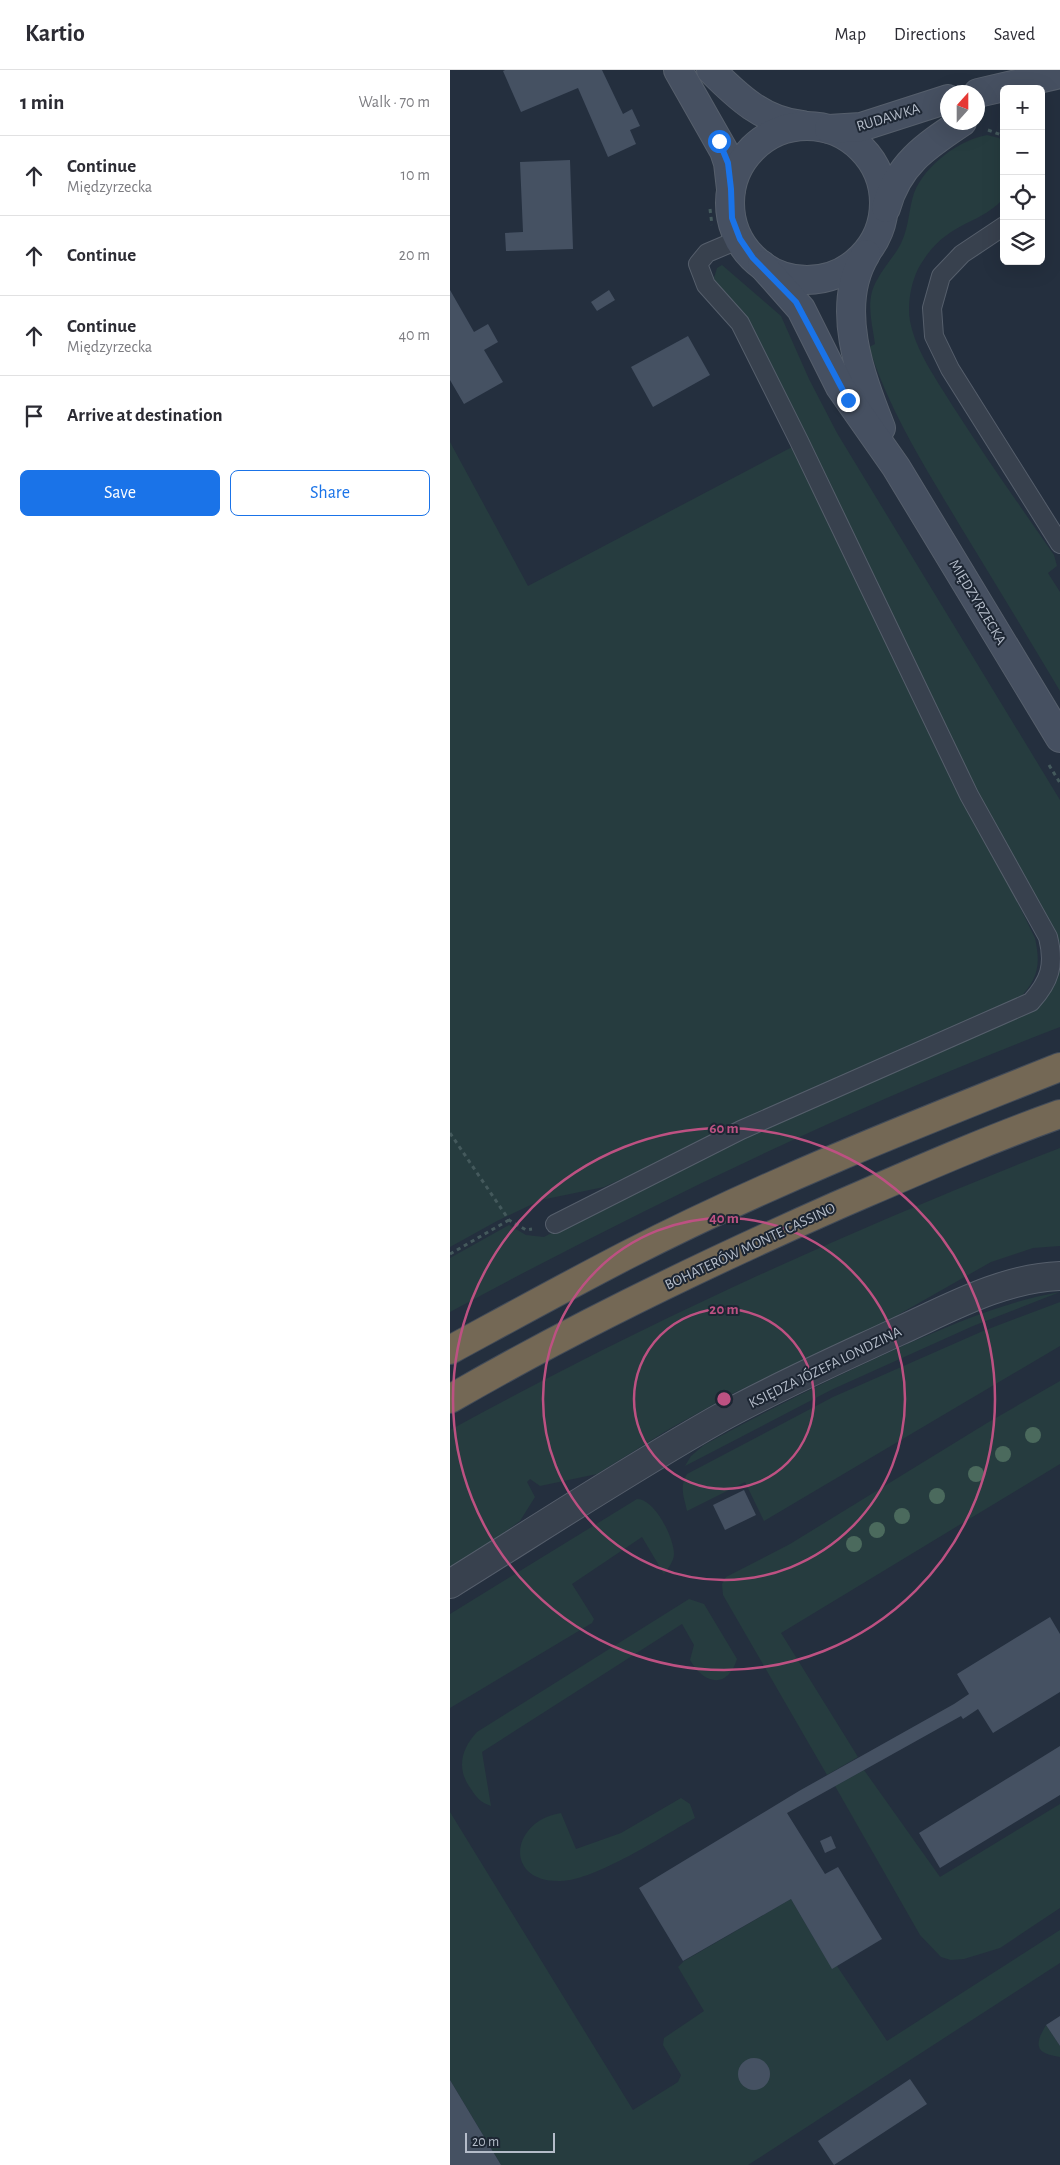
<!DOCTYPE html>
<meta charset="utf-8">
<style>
body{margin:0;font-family:"Alegreya Sans",sans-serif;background:#f7f7f7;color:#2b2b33}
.controls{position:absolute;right:15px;top:15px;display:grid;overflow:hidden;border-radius:8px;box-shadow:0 5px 20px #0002}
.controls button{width:45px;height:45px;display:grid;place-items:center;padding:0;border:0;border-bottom:1px solid #e1e1e2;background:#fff;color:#2b2b33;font:25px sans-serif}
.compass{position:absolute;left:490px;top:15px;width:45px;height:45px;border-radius:50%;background:#fff;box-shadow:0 5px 20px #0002;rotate:21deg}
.scale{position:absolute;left:15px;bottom:12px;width:90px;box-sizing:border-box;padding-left:5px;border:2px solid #b4bcc9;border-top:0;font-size:14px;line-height:18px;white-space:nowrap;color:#b4bcc9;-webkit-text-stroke:4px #1d2633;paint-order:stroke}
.stop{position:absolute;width:15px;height:15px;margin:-11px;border:4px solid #1a73e8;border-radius:50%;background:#fff}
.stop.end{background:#1a73e8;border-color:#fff;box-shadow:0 1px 5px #0008}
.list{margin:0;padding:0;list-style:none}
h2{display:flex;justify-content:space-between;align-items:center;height:65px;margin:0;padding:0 20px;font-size:21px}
h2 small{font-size:16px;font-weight:400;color:#7c7c81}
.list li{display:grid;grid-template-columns:32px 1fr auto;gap:15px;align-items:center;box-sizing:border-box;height:80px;padding:0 20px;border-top:1px solid #e1e1e2}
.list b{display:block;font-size:19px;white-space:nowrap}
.list p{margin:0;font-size:16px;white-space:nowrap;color:#7c7c81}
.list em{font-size:16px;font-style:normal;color:#7c7c81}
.actions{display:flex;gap:10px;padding:15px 20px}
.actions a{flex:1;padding:11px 0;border:1px solid #1a73e8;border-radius:8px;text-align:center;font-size:18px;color:#1a73e8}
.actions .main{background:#1a73e8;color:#fff}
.icon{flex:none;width:28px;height:28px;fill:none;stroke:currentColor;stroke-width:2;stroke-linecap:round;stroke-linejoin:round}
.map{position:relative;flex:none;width:610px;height:2095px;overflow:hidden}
header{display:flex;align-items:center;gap:30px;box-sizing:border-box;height:70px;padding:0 25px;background:#fff;border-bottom:1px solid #e1e1e2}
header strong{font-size:24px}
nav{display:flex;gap:28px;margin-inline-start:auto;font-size:18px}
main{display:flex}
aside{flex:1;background:#fff}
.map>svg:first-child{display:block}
.green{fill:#263c3f}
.building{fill:#455162}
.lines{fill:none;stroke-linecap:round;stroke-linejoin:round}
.lane-casing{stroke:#565f6c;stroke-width:20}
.street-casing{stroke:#565f6c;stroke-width:30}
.secondary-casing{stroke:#565f6c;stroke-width:30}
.highway-casing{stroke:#434c59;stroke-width:30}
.path{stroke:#44595c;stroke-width:3;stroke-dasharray:4 4;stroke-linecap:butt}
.lane{stroke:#38414e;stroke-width:18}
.street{stroke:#38414e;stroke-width:28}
.secondary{stroke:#465061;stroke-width:28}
.highway{stroke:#746855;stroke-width:28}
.tree{fill:#4b6a5d}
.route{stroke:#1a73e8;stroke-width:6}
.ring{fill:none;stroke:#bd5182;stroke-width:2.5}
.labels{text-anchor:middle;stroke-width:4;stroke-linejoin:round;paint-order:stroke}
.street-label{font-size:15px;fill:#b4bcc9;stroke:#1d2633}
.centre{fill:#bd5182;stroke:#1d2633;stroke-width:2.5}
.ring-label{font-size:15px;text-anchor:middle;font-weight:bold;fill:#bd5182;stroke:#1d2633;stroke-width:4;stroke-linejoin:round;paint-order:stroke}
</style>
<header>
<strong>Kartio</strong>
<nav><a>Map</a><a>Directions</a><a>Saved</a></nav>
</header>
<main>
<aside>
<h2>1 min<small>Walk · 70 m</small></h2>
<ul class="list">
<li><svg class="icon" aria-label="ahead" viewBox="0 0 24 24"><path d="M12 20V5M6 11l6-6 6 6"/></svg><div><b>Continue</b><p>Międzyrzecka</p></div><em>10 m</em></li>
<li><svg class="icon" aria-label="ahead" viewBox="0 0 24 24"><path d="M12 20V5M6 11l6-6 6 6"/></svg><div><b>Continue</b></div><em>20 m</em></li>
<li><svg class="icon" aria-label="ahead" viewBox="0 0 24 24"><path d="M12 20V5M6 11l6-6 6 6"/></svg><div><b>Continue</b><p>Międzyrzecka</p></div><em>40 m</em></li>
<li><svg class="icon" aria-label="arrive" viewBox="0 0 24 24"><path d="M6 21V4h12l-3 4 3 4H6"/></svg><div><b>Arrive at destination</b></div></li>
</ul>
<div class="actions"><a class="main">Save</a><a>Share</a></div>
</aside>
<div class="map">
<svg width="610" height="2095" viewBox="0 0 610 2095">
<rect width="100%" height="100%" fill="#242f3e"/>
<!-- green -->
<g class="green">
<path d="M537,65L549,68L554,73V128C536,148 517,150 497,165C485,173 475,186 468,199C461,213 457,235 460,251C466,282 487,310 504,338C536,388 570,436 604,485L607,496L598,503L610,522V621C578,567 545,513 512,459C477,400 440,343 419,277L425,274C422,252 415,230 427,210C434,196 446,185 452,171C459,156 459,138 464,123C475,95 509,70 537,65Z"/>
<polygon points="272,195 331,246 359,309 387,363 610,730 610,883 607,866 526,720 300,252 268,220 264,208 267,198"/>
<path d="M0,372L78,516L344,376L585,868C591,896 588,909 568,930L154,1117L91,1130L47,1151L0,1177Z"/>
<path d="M610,894V957C400,1038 198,1135 0,1242V1188L59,1155L76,1165L94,1167L184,1118L594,930L609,904Z"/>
<path d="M610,1078V1176L583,1178L541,1192L439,1250L284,1323L221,1358L147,1404L90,1416L80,1409L77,1412L85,1427L70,1451L33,1478L0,1497V1360C196,1253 401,1159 610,1078Z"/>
<path d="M610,1222L523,1256L381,1320L235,1396L241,1386L254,1375C318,1340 382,1308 448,1278C501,1255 553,1232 610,1222Z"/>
<path d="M610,1232V1276L314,1451L295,1412L237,1441C234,1427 229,1417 237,1404L383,1327L533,1261Z"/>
<polygon points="610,1311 610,1394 331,1563 408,1687 377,1705 273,1525 272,1514 276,1507 340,1474 537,1353"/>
<path d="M187,1429C205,1429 224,1468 224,1484C224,1491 218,1498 214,1504L192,1467L122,1514L144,1549L142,1553L0,1638V1544Z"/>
<path d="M239,1529L254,1534L287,1589C278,1619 254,1615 240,1590L244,1575L232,1554L32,1682L41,1736C30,1732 27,1728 21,1719C6,1699 11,1679 27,1662Z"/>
<polygon points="414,1700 490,1807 610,1734 610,1838 550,1878 514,1889 501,1890 491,1887 470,1865 385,1716"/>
<path d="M231,1728L240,1734L245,1748C213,1766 146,1810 111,1811C53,1813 60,1751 111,1743L126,1779L171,1763Z"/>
<polygon points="0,1742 183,2040 228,2012 231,2005 213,1975 214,1968 254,1941 228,1897 234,1891 341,1829 382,1898 387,1896 437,1971 610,1860 610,1893 298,2095 51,2095 0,2010"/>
<path d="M596,1955L610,1976V1987C585,1984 584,1975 596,1955Z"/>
</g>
<!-- building -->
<g class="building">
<polygon points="55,0 152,0 173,44 182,39 190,56 180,60 186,74 158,87 128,18 71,42 53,1"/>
<polygon points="120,90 123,179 56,181 55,163 73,162 70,92"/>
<polygon points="0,220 24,262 38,254 48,272 34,280 53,312 14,334 0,310"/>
<polygon points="159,220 165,230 147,241 141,232"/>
<polygon points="238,266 260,305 203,337 181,297"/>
<polygon points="294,1420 306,1445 275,1460 263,1435"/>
<polygon points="600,1547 610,1564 610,1622 543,1663 528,1639 513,1649 511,1646 337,1743 375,1804 388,1797 432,1869 382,1899 341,1829 233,1891 189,1818 349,1721 504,1634 519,1624 507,1604"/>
<polygon points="610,1676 610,1725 490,1798 469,1763"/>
<polygon points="381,1766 386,1778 375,1783 370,1771"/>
<polygon points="610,1946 610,1976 596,1955"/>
<circle cx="304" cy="2004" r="16"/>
<polygon points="460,2009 477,2034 384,2095 368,2071"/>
<polygon points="0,2010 51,2095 0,2095"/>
</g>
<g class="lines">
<defs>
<g id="lane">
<polyline points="554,156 512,184 491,206 482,238 484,266 500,299 610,474"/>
<path d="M105,1154L291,1060L581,932C600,911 605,895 598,867L519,725L349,371L290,253L256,215L248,194L257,183L290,169"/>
</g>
<path id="street" d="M0,1514C90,1458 178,1400 270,1348C328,1316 387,1290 447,1262C498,1239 552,1208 610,1206"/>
<g id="secondary">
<polyline points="228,0 274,81 278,93 281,119"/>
<path d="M261,0C288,27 313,51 352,55"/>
<polyline points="528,23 610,4"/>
<circle cx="357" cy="133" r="77"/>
<polyline points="379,59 411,57 498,29"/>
<path d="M436,138C448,94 476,76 512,52"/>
<path d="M416,184C384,236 410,305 431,358"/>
<polyline points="312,195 351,239 390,317 446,397 610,668"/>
</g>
<g id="highway">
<path d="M0,1280C59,1248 117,1216 177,1185C317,1113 464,1055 610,997"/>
<path d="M0,1329C124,1257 255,1194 386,1136C460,1104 534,1071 610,1044"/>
</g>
</defs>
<!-- lane casing -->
<use href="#lane" class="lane-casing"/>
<!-- street casing -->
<use href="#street" class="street-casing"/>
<!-- secondary casing -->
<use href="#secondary" class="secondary-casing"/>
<!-- highway casing -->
<use href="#highway" class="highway-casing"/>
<!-- path -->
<g class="path">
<polyline points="538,60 554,66"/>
<polyline points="260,139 262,155"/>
<polyline points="599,695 610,713"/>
<polyline points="0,1063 59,1150 76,1160 82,1159"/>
<polyline points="0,1184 59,1150"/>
</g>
<!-- lane -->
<use href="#lane" class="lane"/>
<!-- street -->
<use href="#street" class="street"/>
<!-- secondary -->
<use href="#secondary" class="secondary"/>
<!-- highway -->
<use href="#highway" class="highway"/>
</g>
<!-- trees -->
<g class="tree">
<circle cx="583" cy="1365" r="8"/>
<circle cx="553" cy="1384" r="8"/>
<circle cx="526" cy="1404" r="8"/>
<circle cx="487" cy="1426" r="8"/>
<circle cx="452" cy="1446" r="8"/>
<circle cx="427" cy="1460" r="8"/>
<circle cx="404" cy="1474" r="8"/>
</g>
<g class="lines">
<!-- route -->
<polyline class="route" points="269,71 278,93 281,119 282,148 290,169 303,188 346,232 398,330"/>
</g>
<!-- distance rings -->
<g class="ring">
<circle cx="274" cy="1329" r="90"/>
<circle cx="274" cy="1329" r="181"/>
<circle cx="274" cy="1329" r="271"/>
</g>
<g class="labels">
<!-- street labels -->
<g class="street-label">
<text transform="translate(438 47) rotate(-17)" y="5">RUDAWKA</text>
<text transform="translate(528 532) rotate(59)" y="5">MIĘDZYRZECKA</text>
<text transform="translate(300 1176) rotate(-25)" y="5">BOHATERÓW MONTE CASSINO</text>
<text transform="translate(375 1297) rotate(-26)" y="5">KSIĘDZA JÓZEFA LONDZINA</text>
</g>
</g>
<circle cx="274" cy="1329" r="8" class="centre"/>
<g class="ring-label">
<text x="274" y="1063">60 m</text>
<text x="274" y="1153">40 m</text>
<text x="274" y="1244">20 m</text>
</g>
</svg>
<div class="controls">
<button>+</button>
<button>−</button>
<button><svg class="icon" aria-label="locate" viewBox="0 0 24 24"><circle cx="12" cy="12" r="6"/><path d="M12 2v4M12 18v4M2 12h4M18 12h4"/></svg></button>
<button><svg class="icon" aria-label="layers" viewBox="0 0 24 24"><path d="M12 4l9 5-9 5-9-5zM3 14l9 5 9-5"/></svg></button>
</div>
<svg class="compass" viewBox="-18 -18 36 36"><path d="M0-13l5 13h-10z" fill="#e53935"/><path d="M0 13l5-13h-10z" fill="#7c7c81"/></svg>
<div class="scale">20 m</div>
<div class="stop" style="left:269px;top:71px"></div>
<div class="stop end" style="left:398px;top:330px"></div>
</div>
</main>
